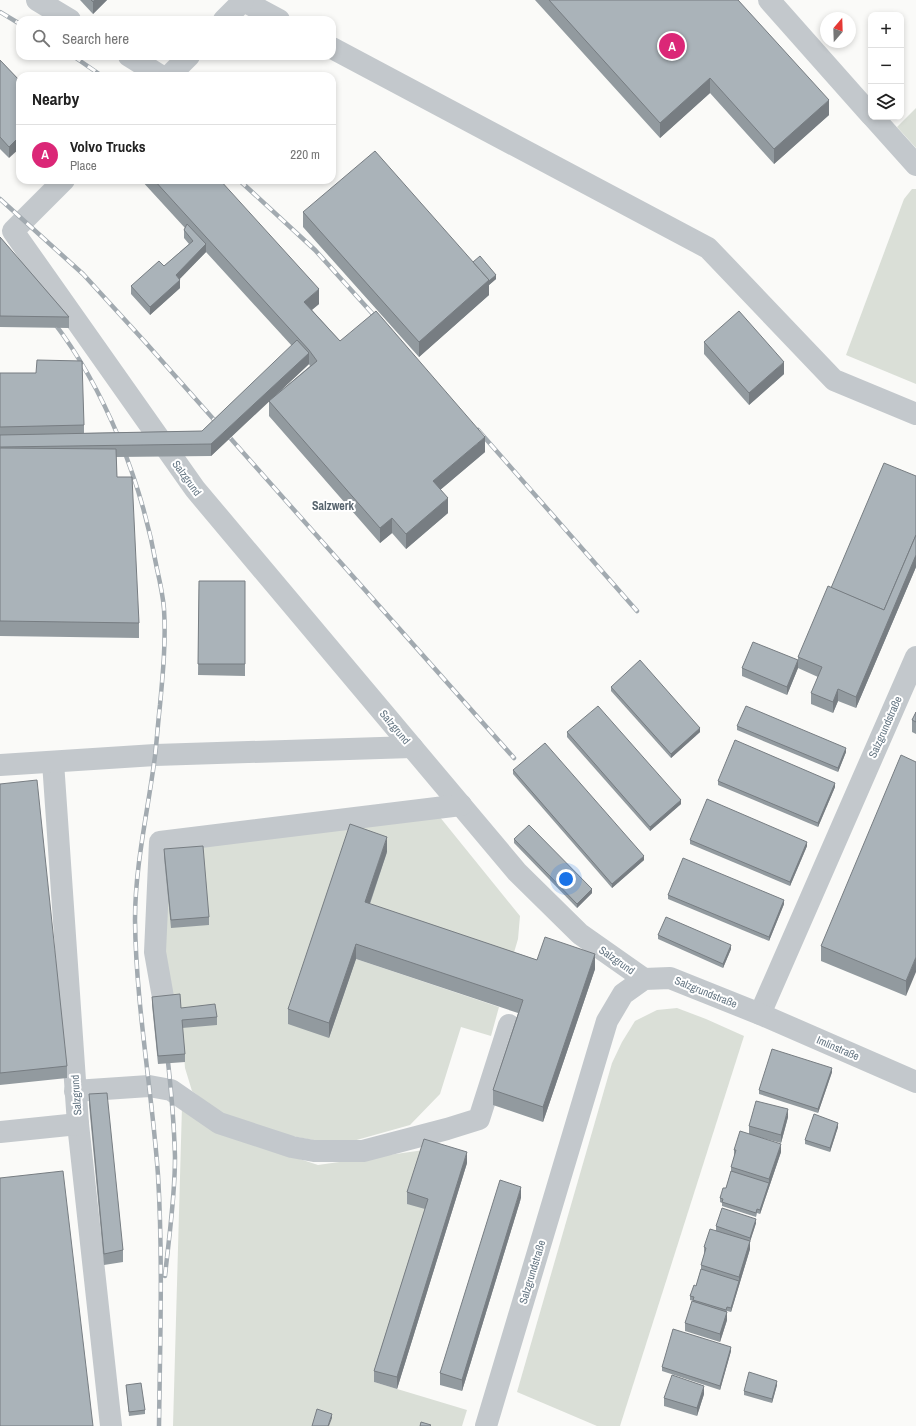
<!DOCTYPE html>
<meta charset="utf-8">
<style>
body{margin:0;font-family:"Archivo Narrow",sans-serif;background:#f6f6f6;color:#222}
.controls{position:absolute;right:12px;top:12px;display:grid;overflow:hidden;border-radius:8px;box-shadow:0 2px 6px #0003}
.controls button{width:36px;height:36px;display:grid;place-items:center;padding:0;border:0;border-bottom:1px solid #e0e0e0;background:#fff;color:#222;font:20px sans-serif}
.compass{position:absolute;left:820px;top:12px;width:36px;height:36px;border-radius:50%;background:#fff;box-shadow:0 2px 6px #0003;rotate:19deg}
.you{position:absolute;left:566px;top:879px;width:14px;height:14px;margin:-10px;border:3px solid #fff;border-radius:50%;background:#1a73e8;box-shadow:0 0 0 6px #1a73e833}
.badge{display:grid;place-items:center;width:26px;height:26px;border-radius:50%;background:#db2777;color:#fff;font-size:13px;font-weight:700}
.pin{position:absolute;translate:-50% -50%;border:2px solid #fff;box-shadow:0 1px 4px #0006}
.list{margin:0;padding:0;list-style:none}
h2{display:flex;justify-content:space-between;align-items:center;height:52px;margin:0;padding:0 16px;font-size:17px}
h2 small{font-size:13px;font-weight:400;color:#767676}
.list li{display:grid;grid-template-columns:26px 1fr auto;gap:12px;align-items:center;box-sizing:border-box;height:60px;padding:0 16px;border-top:1px solid #e0e0e0}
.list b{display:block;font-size:15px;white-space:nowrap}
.list p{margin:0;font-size:13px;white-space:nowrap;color:#767676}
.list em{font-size:13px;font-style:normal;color:#767676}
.icon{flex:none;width:22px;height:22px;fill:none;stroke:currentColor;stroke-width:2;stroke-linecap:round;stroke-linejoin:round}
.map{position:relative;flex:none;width:916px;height:1426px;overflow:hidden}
.search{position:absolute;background:#fff;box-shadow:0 2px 6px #0003;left:16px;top:16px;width:320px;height:44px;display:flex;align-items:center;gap:10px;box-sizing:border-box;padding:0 14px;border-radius:12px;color:#767676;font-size:15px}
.panel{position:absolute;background:#fff;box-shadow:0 2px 6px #0003;left:16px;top:72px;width:320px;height:112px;border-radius:12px}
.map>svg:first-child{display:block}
.green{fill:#dadfd7}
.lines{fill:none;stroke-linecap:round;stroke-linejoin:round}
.minor{stroke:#c3c8cc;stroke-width:22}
.rail-casing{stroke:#a2aab0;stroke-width:4.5}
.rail{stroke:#fff;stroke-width:3;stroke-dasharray:9;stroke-linecap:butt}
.wall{fill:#929a9f;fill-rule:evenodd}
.shaded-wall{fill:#777d82}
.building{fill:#aab3b9;stroke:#777d82}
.labels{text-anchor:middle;stroke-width:4;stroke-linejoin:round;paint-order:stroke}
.street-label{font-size:11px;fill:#657683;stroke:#fff}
.neighbourhood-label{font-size:12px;font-weight:bold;fill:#57646e;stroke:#fff}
</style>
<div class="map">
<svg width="916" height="1426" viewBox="0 0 916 1426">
<rect width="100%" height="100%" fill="#fafaf8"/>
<!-- green -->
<g class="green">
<polygon points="916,108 916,148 897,127"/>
<polygon points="912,189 916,189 916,384 846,355 904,199"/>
<polygon points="439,816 520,916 518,939 510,966 365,917 387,852 350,839 329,1038 356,959 499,1007 491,1036 461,1027 440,1094 410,1125 353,1141 313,1140 269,1132 221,1114 192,1091 185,1068 181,1016 172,1002 163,962 162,849"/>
<polygon points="677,1008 706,1019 744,1036 620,1426 597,1426 517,1392 612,1063 622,1042 635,1021 657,1010"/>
<polygon points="182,1106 221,1133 318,1165 424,1150 428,1210 374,1382 467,1410 462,1426 173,1426"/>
</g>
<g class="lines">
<!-- minor -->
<g class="minor">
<polyline points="37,0 70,20"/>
<polyline points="242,0 279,20"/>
<polyline points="769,0 871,115"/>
<polyline points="224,20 243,1"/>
<polyline points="332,48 708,248 834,380 916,414"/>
<polyline points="129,56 161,76"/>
<polyline points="169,76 189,56"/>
<polyline points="873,117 916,165"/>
<polyline points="64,180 13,231 195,489 517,872 580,934 644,979"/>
<polyline points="53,762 78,1124 111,1426"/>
<polyline points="0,765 155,755 412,747"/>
<polyline points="164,1003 155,952 160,842 461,805"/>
<polyline points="760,1014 916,657"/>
<polyline points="75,1091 149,1086 171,1090 219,1123 292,1147 314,1151 363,1151 447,1129 479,1119 509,1025"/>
<polyline points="0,1132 78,1124"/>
<polyline points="486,1426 607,1021 623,994 644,979 670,978 760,1014 916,1082"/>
</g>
<defs>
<g id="rail">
<polyline points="0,12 20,24"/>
<polyline points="73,56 102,76"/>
<polyline points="239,180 315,250 380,322"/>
<polyline points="0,199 83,274 146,343 514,758"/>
<path d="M52,320C106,390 142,483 157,569C160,582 163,596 164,609C166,641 163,673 160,705C158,722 157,739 155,756C148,811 135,865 135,920C136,1006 152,1090 158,1175C163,1259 160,1343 159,1426"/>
<polyline points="478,430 637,611"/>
<path d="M165,1276C169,1237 175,1197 175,1157C174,1122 171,1088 167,1053"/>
</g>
</defs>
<!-- rail casing -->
<use href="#rail" class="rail-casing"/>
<!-- rail -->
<use href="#rail" class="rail"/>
</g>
<!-- wall -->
<g class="wall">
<polygon points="80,0 107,0 93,14"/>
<polygon points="535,0 738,0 829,115 774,164 710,93 660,138"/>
<polygon points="0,60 20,81 9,158 0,149"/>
<path d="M141,180H220L319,304L312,310L340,341L485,452L440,490L448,513L406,549L392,533L380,543L269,416V401L211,456L116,457L117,477L139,623V638L0,636V373L84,425V433L202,431L292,346L206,252L179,279L180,288L150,315L131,294V286L164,266L189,244L184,238V230L185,228ZM309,364L310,366L276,395Z"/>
<polygon points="303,212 473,262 496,279 489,285 489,295 419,357 303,227"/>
<polygon points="0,237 69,317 69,328 0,327"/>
<polygon points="704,342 784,374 749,405 704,354"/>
<polygon points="916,476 916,567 856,708 838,701 833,713 811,704 811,693 818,677 798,668 787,695 742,676 742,668 798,660 798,657 831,588"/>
<polygon points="199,581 245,581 245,676 198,675"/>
<polygon points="611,687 700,732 671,758 611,691"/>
<polygon points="916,712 916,734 912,732 912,720"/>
<polygon points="737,726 846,752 838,772 737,730"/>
<polygon points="567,732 681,804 650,831 567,737"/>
<polygon points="916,762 906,996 821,961 821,946"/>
<polygon points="513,770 644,860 612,888 513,774"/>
<polygon points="718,781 835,787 818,827 718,785"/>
<polygon points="0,784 67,1066 67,1078 0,1085"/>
<polygon points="514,839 592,893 577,908 514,843"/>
<polygon points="690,840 807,846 790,886 690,844"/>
<polygon points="164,849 209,917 209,925 171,928 164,857"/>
<polygon points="387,852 370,904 537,960 595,969 543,1122 493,1105 493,1090 518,1013 356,959 329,1038 288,1024 288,1009"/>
<polygon points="668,895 784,904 769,941 668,899"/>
<polygon points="658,935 731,949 723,968 658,939"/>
<polygon points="152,997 181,1008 217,1017 217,1025 182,1028 185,1054 185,1062 158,1064 152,1005"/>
<polygon points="832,1072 818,1113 759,1094 759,1090"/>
<polygon points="89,1094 123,1250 123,1262 104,1265 89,1105"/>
<polygon points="788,1117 781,1143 754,1136 781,1152 760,1214 757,1213 756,1217 722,1206 722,1203 720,1202 720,1198 726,1188 731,1171 731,1167 734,1158 734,1150 749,1134 749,1126"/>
<polygon points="838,1127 830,1152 805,1144 805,1140"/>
<polygon points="467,1163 397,1389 374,1382 374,1371 425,1209 407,1204 407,1192"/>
<polygon points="521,1198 462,1391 440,1385 440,1373"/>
<polygon points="756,1223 750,1241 750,1249 731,1312 727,1311 727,1320 720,1342 685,1331 685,1323 693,1301 690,1300 690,1296 696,1286 701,1269 701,1265 704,1255 704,1247 716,1230 716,1226"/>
<polygon points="731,1351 720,1390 662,1371 662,1367"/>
<polygon points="126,1385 145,1410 145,1414 129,1416"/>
<polygon points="777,1385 772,1403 744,1395 744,1391"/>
<polygon points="704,1394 697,1416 664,1406 664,1398"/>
</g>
<!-- shaded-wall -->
<g class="shaded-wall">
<polygon points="95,0 107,0 93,14 93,2"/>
<polygon points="710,78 710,93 660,138 660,123"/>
<polygon points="829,100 829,115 774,164 774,149"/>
<polygon points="20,136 20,148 9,158 9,147"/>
<polygon points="206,244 206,252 176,283 176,275"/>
<polygon points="496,275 496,279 489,285 489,295 419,357 419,342 489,280"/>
<polygon points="180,280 180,288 150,315 150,307"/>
<polygon points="319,289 319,304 304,316 304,302"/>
<polygon points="309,353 309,364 211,456 211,444"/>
<polygon points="784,362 784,374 749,405 749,393"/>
<polygon points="485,437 485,452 433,496 433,481"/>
<polygon points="448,498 448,513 406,549 406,534"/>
<polygon points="392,518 392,533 380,543 380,528"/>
<polygon points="916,555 916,567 856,708 856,697"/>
<polygon points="798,660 798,668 787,695 787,687"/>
<polygon points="838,689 838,701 833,713 833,702"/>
<polygon points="700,728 700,732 671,758 671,754"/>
<polygon points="846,748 846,752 838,772 838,768"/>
<polygon points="835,783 835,787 818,827 818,823"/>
<polygon points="681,800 681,804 650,831 650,827"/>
<polygon points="387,837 387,852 365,917 365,902"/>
<polygon points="807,842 807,846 790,886 790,882"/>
<polygon points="644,856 644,860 612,888 612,884"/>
<polygon points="592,889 592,893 577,908 577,904"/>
<polygon points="784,900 784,904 769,941 769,937"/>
<polygon points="356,944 356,959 329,1038 329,1023"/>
<polygon points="731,945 731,949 723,968 723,964"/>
<polygon points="595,954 595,969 543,1122 543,1107"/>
<polygon points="916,957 916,972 906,996 906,981"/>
<polygon points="832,1068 832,1072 818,1113 818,1109"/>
<polygon points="788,1109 788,1117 781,1143 781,1135"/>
<polygon points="838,1123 838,1127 830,1152 830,1148"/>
<polygon points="781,1144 781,1152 760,1214 760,1210 769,1183 769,1179"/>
<polygon points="467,1152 467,1163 397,1389 397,1377"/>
<polygon points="521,1187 521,1198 462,1391 462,1380"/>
<polygon points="756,1219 756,1223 750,1242 750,1238"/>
<polygon points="750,1241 750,1249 731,1312 731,1308 739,1281 739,1277"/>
<polygon points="727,1312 727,1320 720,1342 720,1334"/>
<polygon points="731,1347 731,1351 720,1390 720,1386"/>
<polygon points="777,1381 777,1385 772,1403 772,1399"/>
<polygon points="704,1386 704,1394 697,1416 697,1408"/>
<polygon points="332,1414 332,1418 329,1426 328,1426"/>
</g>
<!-- building -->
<g class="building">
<polygon points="91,0 95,0 93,2"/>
<polygon points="549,0 738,0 829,100 774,149 710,78 660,123"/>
<polygon points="0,60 20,81 20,136 9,147 0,137"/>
<polygon points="375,151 489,280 419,342 303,212"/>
<polygon points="154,180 220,180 319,289 304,302 340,341 376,311 485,437 433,481 448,498 406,534 392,518 380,528 269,401 317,361 309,350"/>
<polygon points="187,224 206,244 176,275 180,280 150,307 131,286 159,261 164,266 193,241 184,230"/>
<polygon points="0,237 69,317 0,316"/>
<polygon points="480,256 496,275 489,281 489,280 473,262"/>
<polygon points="739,311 784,362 749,393 704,342"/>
<polygon points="297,340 309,353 211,444 0,447 0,435 202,431"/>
<polygon points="37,360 82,361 84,425 0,427 0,373 36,373"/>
<polygon points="0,448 116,449 117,477 132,477 139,623 0,621"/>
<polygon points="884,463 916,476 916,535 884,610 831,588"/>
<polygon points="916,535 916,555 856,697 838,689 833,702 811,693 822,667 798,657 828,586 884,610"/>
<polygon points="199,581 245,581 245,664 198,664"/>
<polygon points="753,642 798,660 787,687 742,668"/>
<polygon points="640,660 700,728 671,754 611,687"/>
<polygon points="598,706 681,800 650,827 567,732"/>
<polygon points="746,706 846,748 838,768 737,726"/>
<polygon points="916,712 916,722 912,720"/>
<polygon points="735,740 835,783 818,823 718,781"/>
<polygon points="545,743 644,856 612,884 513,770"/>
<polygon points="901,755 916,762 916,957 906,981 821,946"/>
<polygon points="37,780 67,1066 0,1073 0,784"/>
<polygon points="707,799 807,842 790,882 690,840"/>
<polygon points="350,824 387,837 365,902 537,960 545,937 595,954 543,1107 493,1090 523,1000 356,944 329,1023 288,1009"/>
<polygon points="529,825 592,889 577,904 514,839"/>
<polygon points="203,846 209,917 171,920 164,849"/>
<polygon points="683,858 784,900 769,937 668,895"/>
<polygon points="666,917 731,945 723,964 658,935"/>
<polygon points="180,994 181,1008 215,1004 217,1017 182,1020 185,1054 158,1056 152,997"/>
<polygon points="772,1049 832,1068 818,1109 759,1090"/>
<polygon points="107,1093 123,1250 104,1254 89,1094"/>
<polygon points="756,1101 788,1109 781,1135 749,1126"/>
<polygon points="814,1114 838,1123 830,1148 805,1140"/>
<polygon points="740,1131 781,1144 769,1179 731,1167 736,1150 734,1150"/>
<polygon points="424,1139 467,1152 397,1377 374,1371 428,1199 407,1192"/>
<polygon points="63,1171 93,1426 0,1426 0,1178"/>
<polygon points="731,1171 769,1183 760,1210 757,1209 756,1213 722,1202 723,1199 720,1198 723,1188 726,1188"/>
<polygon points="500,1180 521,1187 462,1380 440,1373"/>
<polygon points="722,1208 756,1219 750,1238 716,1226"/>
<polygon points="710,1229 750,1241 739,1277 701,1265 706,1248 704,1247"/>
<polygon points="701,1269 739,1281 731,1308 727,1307 726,1310 693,1300 694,1297 690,1296 694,1285 696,1286"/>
<polygon points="692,1301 727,1312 720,1334 685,1323"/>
<polygon points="673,1329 731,1347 720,1386 662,1367"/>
<polygon points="749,1372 777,1381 772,1399 744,1391"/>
<polygon points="672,1375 704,1386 697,1408 664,1398"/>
<polygon points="141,1383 145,1410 129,1412 126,1385"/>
<polygon points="317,1409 332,1414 328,1426 312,1426"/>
<polygon points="421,1422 431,1425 430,1426 420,1426"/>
</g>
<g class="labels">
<!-- street labels -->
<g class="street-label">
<text transform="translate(187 478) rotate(54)" y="4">Salzgrund</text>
<text transform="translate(395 727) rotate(50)" y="4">Salzgrund</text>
<text transform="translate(885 727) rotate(-66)" y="4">Salzgrundstraße</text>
<text transform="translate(617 960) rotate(35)" y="4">Salzgrund</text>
<text transform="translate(706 992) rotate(22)" y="4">Salzgrundstraße</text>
<text transform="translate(838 1048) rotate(23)" y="4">Imlinstraße</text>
<text transform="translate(76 1095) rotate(-94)" y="4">Salzgrund</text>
<text transform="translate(532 1272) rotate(-73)" y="4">Salzgrundstraße</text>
</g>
<!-- neighbourhood labels -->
<g class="neighbourhood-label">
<text x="333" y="510">Salzwerk</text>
</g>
</g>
</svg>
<div class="controls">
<button>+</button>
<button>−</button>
<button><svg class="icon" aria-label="layers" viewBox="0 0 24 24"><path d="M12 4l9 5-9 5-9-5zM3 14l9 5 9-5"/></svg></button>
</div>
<svg class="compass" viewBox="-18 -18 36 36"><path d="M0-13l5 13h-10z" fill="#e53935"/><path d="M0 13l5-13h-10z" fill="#767676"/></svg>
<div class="you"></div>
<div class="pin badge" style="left:672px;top:46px">A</div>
<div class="search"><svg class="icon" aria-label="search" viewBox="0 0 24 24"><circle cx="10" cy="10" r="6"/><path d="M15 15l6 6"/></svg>Search here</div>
<section class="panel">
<h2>Nearby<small></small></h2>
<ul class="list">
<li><span class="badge">A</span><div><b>Volvo Trucks</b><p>Place</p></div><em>220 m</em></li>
</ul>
</section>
</div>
